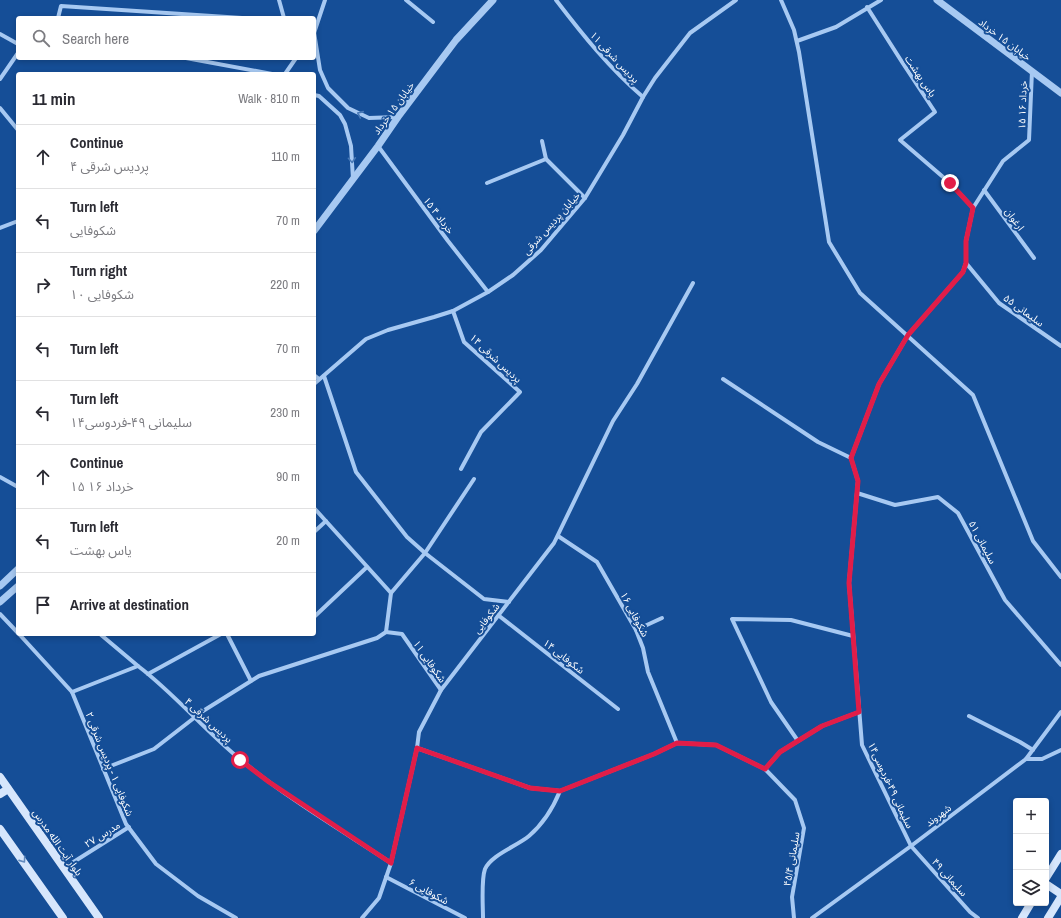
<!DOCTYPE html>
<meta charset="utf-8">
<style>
body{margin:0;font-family:"Archivo Narrow","Noto Sans Arabic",sans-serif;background:#f7f7f7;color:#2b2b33}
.controls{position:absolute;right:12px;bottom:12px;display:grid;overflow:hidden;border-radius:4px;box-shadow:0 2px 6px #0003}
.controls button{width:36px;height:36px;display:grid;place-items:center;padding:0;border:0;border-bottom:1px solid #e1e1e2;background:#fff;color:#2b2b33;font:20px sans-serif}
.stop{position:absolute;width:12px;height:12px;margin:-9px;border:3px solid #e11d48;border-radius:50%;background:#fff}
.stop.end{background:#e11d48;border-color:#fff;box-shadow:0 1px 4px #0008}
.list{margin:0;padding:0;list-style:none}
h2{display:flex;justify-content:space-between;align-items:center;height:52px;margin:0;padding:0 16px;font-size:17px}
h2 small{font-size:13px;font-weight:400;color:#7c7c81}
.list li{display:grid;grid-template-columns:26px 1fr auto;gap:12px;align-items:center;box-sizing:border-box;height:64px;padding:0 16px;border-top:1px solid #e1e1e2}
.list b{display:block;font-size:15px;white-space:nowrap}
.list p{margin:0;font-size:13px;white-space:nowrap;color:#7c7c81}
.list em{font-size:13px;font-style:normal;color:#7c7c81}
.icon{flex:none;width:22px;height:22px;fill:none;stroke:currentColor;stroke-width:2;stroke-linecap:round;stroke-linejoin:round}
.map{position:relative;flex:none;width:1061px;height:918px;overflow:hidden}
.search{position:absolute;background:#fff;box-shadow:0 2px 6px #0003;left:16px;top:16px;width:300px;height:44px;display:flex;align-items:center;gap:10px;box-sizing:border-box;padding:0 14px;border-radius:4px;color:#7c7c81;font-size:15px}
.panel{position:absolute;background:#fff;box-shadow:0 2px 6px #0003;left:16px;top:72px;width:300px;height:564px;border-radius:4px}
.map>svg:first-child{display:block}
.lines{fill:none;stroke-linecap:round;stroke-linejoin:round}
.minor{stroke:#a7c9f2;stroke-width:4}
.tertiary{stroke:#a7c9f2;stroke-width:7}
.secondary{stroke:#d6e6fc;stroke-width:8}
.oneway{stroke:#4879b7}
.oneway2{stroke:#628bbf}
.route{stroke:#e11d48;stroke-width:5}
.labels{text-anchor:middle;stroke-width:4;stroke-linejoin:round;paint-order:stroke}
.street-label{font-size:10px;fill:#fff;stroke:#154e97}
</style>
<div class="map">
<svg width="1061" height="918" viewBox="0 0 1061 918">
<rect width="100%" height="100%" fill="#154e97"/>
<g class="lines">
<!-- minor -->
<g class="minor">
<polyline points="279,0 284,18"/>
<polyline points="406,0 433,22"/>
<path d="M556,0C582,34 610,69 643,97"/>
<polyline points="781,0 794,30 799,52 829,242 860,293 973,395 1033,541 1061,577"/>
<polyline points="867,7 902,62 935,112 900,140 950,183 973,208"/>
<polyline points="58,18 61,6 242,18"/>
<polyline points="314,32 320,70 328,88 348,108 369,118 397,117"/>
<polyline points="314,33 325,0"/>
<polyline points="0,34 18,44"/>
<polyline points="797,41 836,27 881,0"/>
<polyline points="186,58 272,74"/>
<polyline points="285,74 296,58"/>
<polyline points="0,79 18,53"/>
<polyline points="314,95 319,96 340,115 345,124 351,146 353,179"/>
<polyline points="0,108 18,130"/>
<polyline points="542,141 546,159 585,198"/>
<polyline points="378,146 448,241 488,292"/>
<polyline points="487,183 546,159"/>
<polyline points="984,190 1034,258"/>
<polyline points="0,228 18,221"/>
<polyline points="966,263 999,303 1061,346"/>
<polyline points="453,311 464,342 520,392 481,432 461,469"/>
<polyline points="314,375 319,379"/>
<polyline points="324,376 356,472 407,537 425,553 484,599 509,602"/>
<polyline points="723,379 818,442 851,458"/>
<polyline points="314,384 366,339 388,330 434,317 453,311 488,292 513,275 541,250 585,198 623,135 643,97 655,78 690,33 736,0"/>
<polyline points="0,477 18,487"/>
<polyline points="857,493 895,505 938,497 958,513 1005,600 1061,665"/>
<polyline points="314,508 391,593"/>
<polyline points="314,532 326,521"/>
<polyline points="558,536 597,562 636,630 643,648 648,672 677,743"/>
<polyline points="0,614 18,633"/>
<polyline points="498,615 618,709"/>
<polyline points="314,617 367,567"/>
<polyline points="636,630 662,618"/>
<polyline points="386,632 402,634 441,690"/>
<polyline points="19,634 72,692 126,824 156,864 198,896 236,918"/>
<polyline points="100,634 138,666"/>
<polyline points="227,634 251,681"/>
<polyline points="148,674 221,634"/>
<path d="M72,692L138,666C175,694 205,731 241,760C287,798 341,830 391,863"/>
<polyline points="969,716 1020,742 1033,750"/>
<polyline points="798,741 771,702 732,619 791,620 853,636"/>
<polyline points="417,748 530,788 560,791 654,754 677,743 716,745 765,769 795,800 804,828 792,897 794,918"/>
<polyline points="1026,759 1042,759 1061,750"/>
<polyline points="103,769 154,749 203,711 259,676 377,638 386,632 391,593 425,553 474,479"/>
<polyline points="765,769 780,752 822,726 859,712"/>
<polyline points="64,868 129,827"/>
<polyline points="386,877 465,918"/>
<polyline points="362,918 379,898 391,863 417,748 419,732 441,690 554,543 613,421 637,384 693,283"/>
<path d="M483,918C483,906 481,880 485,869C491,855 517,846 529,836C543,824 553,808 560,791"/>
<polyline points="812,918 911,846 1026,759 1061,712"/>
<polyline points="978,918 970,912 911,846 862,745 849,583 858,481 851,458 879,384 908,335 963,272 966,263 966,241 973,208 1003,161 1029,140 1032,71"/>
</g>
<!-- tertiary -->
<g class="tertiary">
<polyline points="937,0 1061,93"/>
<polyline points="314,231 378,146 398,117 456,40 493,0"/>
<polyline points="0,586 18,569"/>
<polyline points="0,602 18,586"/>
</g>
<!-- secondary -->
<g class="secondary">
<polyline points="0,777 99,918"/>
<polyline points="0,794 8,789"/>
<polyline points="0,829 63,918"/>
<polyline points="1046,878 1061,854"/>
<polyline points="1046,884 1061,894"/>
<polyline points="1022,918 1031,903"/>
<polyline points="1048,918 1061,897"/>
</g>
</g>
<!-- one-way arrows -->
<defs><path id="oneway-chevron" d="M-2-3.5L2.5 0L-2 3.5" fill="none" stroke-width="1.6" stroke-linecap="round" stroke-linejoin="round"/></defs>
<g class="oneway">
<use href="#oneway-chevron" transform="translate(360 114) rotate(-156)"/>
<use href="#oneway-chevron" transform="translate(352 160) rotate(86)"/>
</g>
<use class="oneway2" href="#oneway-chevron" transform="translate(23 860) rotate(55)"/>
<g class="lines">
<!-- route -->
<polyline class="route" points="240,760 269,782 391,863 417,748 530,788 560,791 654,754 677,743 716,745 765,769 780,752 822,726 859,712 849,583 858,481 851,458 879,384 908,335 963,272 966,263 966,241 973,208 950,183"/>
</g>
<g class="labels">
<!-- street labels -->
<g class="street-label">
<text transform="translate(1005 39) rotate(37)" y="4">خیابان ۱۵ خرداد</text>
<text transform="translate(615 57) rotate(47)" y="4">پردیس شرقی ۱۱</text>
<text transform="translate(921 76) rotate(56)" y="4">یاس بهشت</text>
<text transform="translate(1022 105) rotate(-88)" y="4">۱۵ خرداد ۱۶</text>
<text transform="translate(393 108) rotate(-54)" y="4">خیابان ۱۵ خرداد</text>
<text transform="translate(439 215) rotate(53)" y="4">۱۵ خرداد ۴</text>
<text transform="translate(1015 219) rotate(54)" y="4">ارغوان</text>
<text transform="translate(551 223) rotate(-48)" y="4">خیابان پردیس شرقی</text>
<text transform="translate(1024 310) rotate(36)" y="4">سلیمانی ۵۵</text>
<text transform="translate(496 358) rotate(43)" y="4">پردیس شرقی ۱۴</text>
<text transform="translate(983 542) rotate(62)" y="4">سلیمانی ۵۱</text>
<text transform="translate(635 614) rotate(62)" y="4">شکوفایی ۱۶</text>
<text transform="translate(486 618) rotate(-52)" y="4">شکوفایی</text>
<text transform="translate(564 656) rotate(38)" y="4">شکوفایی ۱۴</text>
<text transform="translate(430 661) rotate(55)" y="4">شکوفایی ۱۱</text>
<text transform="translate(209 720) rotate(43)" y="4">پردیس شرقی ۴</text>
<text transform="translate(110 764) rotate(68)" y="4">شکوفایی ۱ - پردیس شرقی ۲</text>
<text transform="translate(891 785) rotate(65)" y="4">سلیمانی ۴۹-فردوسی۱۴</text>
<text transform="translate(938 815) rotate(-37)" y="4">شهروند</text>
<text transform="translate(102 834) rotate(-32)" y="4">مدرس ۲۷</text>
<text transform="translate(58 842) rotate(55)" y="4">بلوار آیت الله مدرس</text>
<text transform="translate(791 859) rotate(-80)" y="4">سلیمانی ۴۵/۴</text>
<text transform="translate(950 877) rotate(48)" y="4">سلیمانی ۴۹</text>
<text transform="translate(429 891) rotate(28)" y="4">شکوفایی ۶</text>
</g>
</g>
</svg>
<div class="controls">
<button>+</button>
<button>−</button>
<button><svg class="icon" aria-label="layers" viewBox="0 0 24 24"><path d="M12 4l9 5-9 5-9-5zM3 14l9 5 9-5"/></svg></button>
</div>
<div class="stop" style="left:240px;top:760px"></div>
<div class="stop end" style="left:950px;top:183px"></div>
<div class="search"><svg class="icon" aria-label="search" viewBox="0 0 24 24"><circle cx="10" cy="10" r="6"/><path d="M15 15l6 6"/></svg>Search here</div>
<section class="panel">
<h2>11 min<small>Walk · 810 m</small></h2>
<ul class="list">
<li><svg class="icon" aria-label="ahead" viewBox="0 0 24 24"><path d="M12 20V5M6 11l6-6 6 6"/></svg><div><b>Continue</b><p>پردیس شرقی ۴</p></div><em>110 m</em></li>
<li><svg class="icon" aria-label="left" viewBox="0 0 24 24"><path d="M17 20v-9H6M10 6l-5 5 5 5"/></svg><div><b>Turn left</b><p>شکوفایی</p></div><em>70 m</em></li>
<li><svg class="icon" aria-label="right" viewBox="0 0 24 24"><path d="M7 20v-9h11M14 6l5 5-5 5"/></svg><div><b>Turn right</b><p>شکوفایی ۱۰</p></div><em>220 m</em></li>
<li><svg class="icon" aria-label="left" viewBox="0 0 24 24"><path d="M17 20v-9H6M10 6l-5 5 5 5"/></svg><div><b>Turn left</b></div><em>70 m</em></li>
<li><svg class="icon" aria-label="left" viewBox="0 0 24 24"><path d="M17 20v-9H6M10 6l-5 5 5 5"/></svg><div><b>Turn left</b><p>سلیمانی ۴۹-فردوسی۱۴</p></div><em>230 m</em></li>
<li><svg class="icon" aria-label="ahead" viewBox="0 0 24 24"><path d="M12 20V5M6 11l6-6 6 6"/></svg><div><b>Continue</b><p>۱۵ خرداد ۱۶</p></div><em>90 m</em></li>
<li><svg class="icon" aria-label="left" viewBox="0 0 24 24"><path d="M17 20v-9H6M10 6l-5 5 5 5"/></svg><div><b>Turn left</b><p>یاس بهشت</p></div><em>20 m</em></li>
<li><svg class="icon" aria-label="arrive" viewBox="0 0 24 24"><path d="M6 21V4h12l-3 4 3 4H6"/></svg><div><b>Arrive at destination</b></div></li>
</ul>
</section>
</div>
